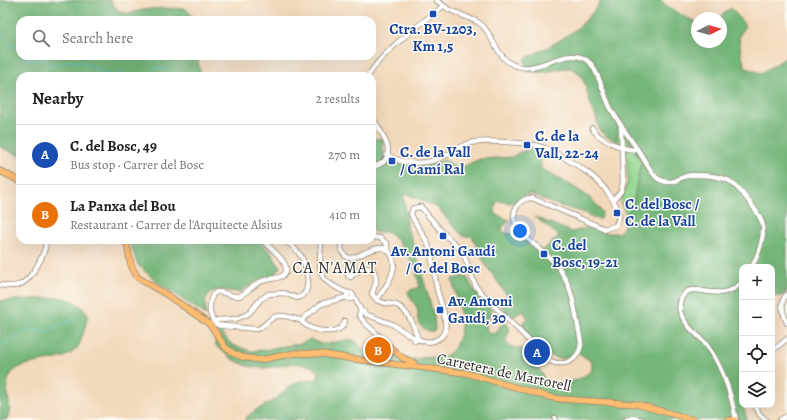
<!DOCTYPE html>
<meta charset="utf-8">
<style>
body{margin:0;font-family:Alegreya,serif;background:#f6f6f6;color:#202124}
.controls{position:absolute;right:12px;bottom:12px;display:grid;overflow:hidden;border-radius:8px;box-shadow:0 4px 16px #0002}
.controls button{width:36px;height:36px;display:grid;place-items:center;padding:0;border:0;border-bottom:1px solid #e0e0e0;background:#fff;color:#202124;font:20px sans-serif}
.compass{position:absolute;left:691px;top:12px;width:36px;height:36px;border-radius:50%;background:#fff;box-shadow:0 4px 16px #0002;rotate:84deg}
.you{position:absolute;left:520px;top:231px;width:14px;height:14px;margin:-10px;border:3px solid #fff;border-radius:50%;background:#1a73e8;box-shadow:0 0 0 6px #1a73e833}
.badge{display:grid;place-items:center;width:26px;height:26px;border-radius:50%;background:#b5179e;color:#fff;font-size:13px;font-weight:700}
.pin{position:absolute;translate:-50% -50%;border:2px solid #fff;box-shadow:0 1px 4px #0006}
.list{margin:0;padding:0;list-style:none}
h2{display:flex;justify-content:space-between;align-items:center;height:52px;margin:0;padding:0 16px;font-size:17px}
h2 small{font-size:13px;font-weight:400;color:#757577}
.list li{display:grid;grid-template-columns:26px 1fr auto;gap:12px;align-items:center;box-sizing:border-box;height:60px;padding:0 16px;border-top:1px solid #e0e0e0}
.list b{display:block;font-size:15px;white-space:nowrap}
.list p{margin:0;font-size:13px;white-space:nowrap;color:#757577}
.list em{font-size:13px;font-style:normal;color:#757577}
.icon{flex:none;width:22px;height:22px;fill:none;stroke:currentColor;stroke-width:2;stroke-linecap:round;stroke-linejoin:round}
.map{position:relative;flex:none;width:787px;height:420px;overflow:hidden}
.search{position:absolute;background:#fff;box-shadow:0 4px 16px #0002;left:16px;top:16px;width:360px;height:44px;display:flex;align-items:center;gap:10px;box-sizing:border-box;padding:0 14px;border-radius:12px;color:#757577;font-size:15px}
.panel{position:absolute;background:#fff;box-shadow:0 4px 16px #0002;left:16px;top:72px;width:360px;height:172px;border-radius:12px}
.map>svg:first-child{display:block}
.green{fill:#92d58e;stroke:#5e805c}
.forest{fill:#75b679;stroke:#507052}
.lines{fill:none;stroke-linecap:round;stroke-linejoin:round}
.stream{stroke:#5cc9d2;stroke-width:1}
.minor-casing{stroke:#8f8273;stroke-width:6}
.major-casing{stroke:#8f8273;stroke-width:7}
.minor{stroke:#fff;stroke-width:4.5}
.major{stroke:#febc70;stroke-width:5.5}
.transit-dot{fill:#1a4fb4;stroke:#fdfcf7;stroke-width:1.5}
.labels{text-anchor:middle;stroke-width:3;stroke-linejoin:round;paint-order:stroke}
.transit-label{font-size:15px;font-weight:bold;fill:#164399;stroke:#fdfcf7;text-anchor:start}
.street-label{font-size:15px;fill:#2b2b2b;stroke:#fdfcf7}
.neighbourhood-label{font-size:16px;letter-spacing:1px;fill:#2b2b2b;stroke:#fdfcf7}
</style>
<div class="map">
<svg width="787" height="420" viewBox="0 0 787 420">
<rect width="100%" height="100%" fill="#fdfcf7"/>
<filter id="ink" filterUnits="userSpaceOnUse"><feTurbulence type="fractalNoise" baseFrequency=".025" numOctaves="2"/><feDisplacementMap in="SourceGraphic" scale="8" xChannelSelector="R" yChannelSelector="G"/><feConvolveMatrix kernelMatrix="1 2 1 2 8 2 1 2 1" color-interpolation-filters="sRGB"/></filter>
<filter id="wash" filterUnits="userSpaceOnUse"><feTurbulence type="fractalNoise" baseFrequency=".012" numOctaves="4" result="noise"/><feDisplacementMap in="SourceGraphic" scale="16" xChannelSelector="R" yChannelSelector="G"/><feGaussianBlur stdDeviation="0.9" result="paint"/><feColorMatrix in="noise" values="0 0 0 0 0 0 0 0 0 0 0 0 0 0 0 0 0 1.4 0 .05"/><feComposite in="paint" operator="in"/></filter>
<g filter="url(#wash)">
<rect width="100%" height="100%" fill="#f3d9bb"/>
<!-- green -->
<polygon class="green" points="619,126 641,161 633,204 626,215 620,201 626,188 628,178 625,145 617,141 617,132"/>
<!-- forest -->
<g class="forest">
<path d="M0,0H110C123,22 133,10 151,9C163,8 174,8 186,9L196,20H20V56H199L198,61L201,76H20V156L0,147Z"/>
<path d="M601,0H661C666,8 688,19 697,22V42H721V18H718L731,8L745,25L739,37L741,53L746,68L761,73L781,61L787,56V292L782,296H772V267H742V405H743L747,420H244C252,410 265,407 275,399C283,393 288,387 297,382C304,379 312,382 319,378L318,372L311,366L293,363L275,367L264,368L247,366L232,359L216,346L215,339L218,329L232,345L251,351L265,350L278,347L300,344L309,340H312L321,344H328L349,339L355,341L362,349L367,352L377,356L411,359L446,356L451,352L455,347L459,337L461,327V316L452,279L466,276L477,295L491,309C490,318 483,324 488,333L495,334L501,325L504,323L507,324L510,329C509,333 505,338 506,342C509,350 525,348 530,351L533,356V363L542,373L545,382C562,387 580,381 592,370V362L576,351C557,374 533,340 519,326L528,318L523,311L513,317L501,306L507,295L485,264L472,236H463L453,226L437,207L407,194L404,195V198L407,222V228L411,237L434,316L435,329L434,331C427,332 421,328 418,321C417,317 419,313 417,308C414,302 409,298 408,291L420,287L414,265L395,237L386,232H373L372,230V139L383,138L384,158C401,169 427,166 445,160L457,167L460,168L480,159L512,157L520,152L531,149L537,151L541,155V168L543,170C564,183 589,191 602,212L601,219L594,218L582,212L554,204L531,194L525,195L511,203L498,201L496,203L495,213L497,215L509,220L508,222L502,227V230C506,235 511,234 517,232L539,254L559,236L535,217L572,232L589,227L608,233H618L623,228L626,222V215L633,204L641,161L627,137L619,126L617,132V141C612,139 605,137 601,132C598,128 597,122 596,117C594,112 591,106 589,100C586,89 585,77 575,70C565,63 542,78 527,70L525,59C557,42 582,32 601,0Z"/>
<polygon points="129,240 258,240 271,253 280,267 275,274 259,280 240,292 216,290 209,294 205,302 206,315 162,286 138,265"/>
<path d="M48,298C69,297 73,299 88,313C87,321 85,327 83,334C81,339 80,345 77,348C68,360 47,360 34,363C26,365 18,366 12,373C0,388 16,406 6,420H0V301Z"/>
</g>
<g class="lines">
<!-- stream -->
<g class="stream">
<polyline points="0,31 3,40 14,46 20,52"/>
<polyline points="23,56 32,61 44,59 51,65 54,66 69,61 82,62 111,76"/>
<polyline points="115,76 121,73 130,76"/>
<polyline points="151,76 156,67 165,69 173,76"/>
<polyline points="0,345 13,341 19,334 28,329 47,333 53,328 77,319"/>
</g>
</g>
</g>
<g filter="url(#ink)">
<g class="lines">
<defs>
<g id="minor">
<path d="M436,0L448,9L478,22L483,26C492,36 496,52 507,61C534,82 563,43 588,61C597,67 604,95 610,107C618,122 628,136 638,150C644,159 649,170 657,178C674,189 679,174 694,175C705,175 718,176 728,180C737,185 762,215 763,226C764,239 758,255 752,267"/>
<path d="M368,76C385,48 418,27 443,6"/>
<path d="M372,117C381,132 403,160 372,167"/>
<path d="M592,128C598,140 624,150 638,150"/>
<polyline points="613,200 621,191 623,183 621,126"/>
<polyline points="372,237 380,238 387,244 387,249"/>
<path d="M262,240C269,247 299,269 280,277C274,279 268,279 262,281C254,284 246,294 239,296C227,298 211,280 210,307C209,313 213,323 218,325C221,326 255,329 258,329C266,326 269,317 278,316C285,315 292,318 299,320"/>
<path d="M321,240C320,272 314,279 348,293"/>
<path d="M342,240C340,248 341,254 349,258C358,258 366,250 375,249C383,247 387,248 391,254C400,270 385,287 377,300C383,304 389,303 396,305C409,310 415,329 418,339"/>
<path d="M354,272H348V276L351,277C358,269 374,262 376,278C377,284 373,289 372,294L377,300"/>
<path d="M0,285C6,286 13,287 19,285C32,280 46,253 46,240"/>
<circle cx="350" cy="296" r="3"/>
<path d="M787,294C779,302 783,313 787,323"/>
<polyline points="353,296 356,300 361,311"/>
<path d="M361,311L364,312L365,314L392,324L414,338L415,341L418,339C424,342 430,343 436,340C455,333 440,303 437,289C434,274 433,258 428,244C423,233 415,224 411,214L413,208L421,207L442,232L455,244L463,253L476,287L494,306L550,361C564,367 578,361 581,345C581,337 578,329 577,321C573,297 568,274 549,257C538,246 521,237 515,222C511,210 520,198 532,198L605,229L615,226C624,216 615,202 608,193C597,177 579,166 561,156C556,153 551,150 545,148C530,142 485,140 470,143C460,146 452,153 443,157C425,165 404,165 387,155"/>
<polyline points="361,311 359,315 365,323 375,332 387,345"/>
<polyline points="303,319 321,304 347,297"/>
<path d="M217,320L236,319L246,315L250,312L261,299L269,294L284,293L297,298C314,295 307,267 301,256C297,250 291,245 285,240"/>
<path d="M302,322C311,332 342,337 345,321"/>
<polyline points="772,351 787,339"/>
<polyline points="755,405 760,415 766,420"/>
<polyline points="555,418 556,420"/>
<polyline points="626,420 633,418 643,420"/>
<path d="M736,420C731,392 723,367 706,344C698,335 687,328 682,316C678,310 679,299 685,293C696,283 722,304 742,282"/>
<polyline points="780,420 787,416"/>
</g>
<g id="major">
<polyline points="0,171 20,181"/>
<polyline points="126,240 131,265 137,277 145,282 167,295 208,323 214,330 225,347 233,353 242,357 260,360 295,353 323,354 353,359 466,373 549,397 561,399 636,404 694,420"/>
<polyline points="387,345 403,358 414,363"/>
<polyline points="374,358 385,357 389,355 387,345"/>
<polyline points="728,420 735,420"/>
</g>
</defs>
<!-- minor casing -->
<use href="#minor" class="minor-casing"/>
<!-- major casing -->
<use href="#major" class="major-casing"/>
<!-- minor -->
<use href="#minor" class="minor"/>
<!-- major -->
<use href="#major" class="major"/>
</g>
</g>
<!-- markers -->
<g class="transit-dot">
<rect x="429" y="10" width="8" height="8" rx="2"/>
<rect x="523" y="141" width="8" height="8" rx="2"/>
<rect x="388" y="157" width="8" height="8" rx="2"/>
<rect x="613" y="209" width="8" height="8" rx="2"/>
<rect x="439" y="232" width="8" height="8" rx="2"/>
<rect x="540" y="250" width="8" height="8" rx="2"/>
<rect x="436" y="306" width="8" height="8" rx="2"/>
</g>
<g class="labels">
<!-- transit labels -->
<g class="transit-label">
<text x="433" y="34" text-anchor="middle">Ctra. BV-1203,<tspan x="433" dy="17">Km 1,5</tspan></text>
<text x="535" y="141">C. de la<tspan x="535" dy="17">Vall, 22-24</tspan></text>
<text x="400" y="157">C. de la Vall<tspan x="400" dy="17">/ Camí Ral</tspan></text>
<text x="625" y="209">C. del Bosc /<tspan x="625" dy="17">C. de la Vall</tspan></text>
<text x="552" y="250">C. del<tspan x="552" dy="17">Bosc, 19-21</tspan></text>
<text x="443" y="256" text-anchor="middle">Av. Antoni Gaudí<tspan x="443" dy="17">/ C. del Bosc</tspan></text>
<text x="448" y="306">Av. Antoni<tspan x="448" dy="17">Gaudí, 30</tspan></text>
</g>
<!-- street labels -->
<g class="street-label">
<text transform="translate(504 372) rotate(12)" y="5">Carretera de Martorell</text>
</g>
<!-- neighbourhood labels -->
<g class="neighbourhood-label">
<text x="335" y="273">CA N'AMAT</text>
</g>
</g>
</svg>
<div class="controls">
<button>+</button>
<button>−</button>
<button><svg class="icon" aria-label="locate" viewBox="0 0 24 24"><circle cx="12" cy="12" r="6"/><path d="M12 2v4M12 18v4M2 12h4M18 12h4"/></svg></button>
<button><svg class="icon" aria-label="layers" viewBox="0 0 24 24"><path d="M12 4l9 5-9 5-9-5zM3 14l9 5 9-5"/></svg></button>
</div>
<svg class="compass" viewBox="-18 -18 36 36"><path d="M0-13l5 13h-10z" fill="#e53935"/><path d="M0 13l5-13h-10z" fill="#757577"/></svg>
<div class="you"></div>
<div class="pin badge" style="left:537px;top:352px;background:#1a4fb4">A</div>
<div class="pin badge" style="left:378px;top:350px;background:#e8710a">B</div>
<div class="search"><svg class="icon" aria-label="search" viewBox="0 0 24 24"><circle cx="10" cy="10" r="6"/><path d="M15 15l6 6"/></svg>Search here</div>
<section class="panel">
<h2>Nearby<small>2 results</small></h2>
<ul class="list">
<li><span class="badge" style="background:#1a4fb4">A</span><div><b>C. del Bosc, 49</b><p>Bus stop · Carrer del Bosc</p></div><em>270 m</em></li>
<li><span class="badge" style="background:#e8710a">B</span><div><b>La Panxa del Bou</b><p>Restaurant · Carrer de l'Arquitecte Alsius</p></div><em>410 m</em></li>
</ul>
</section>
</div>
